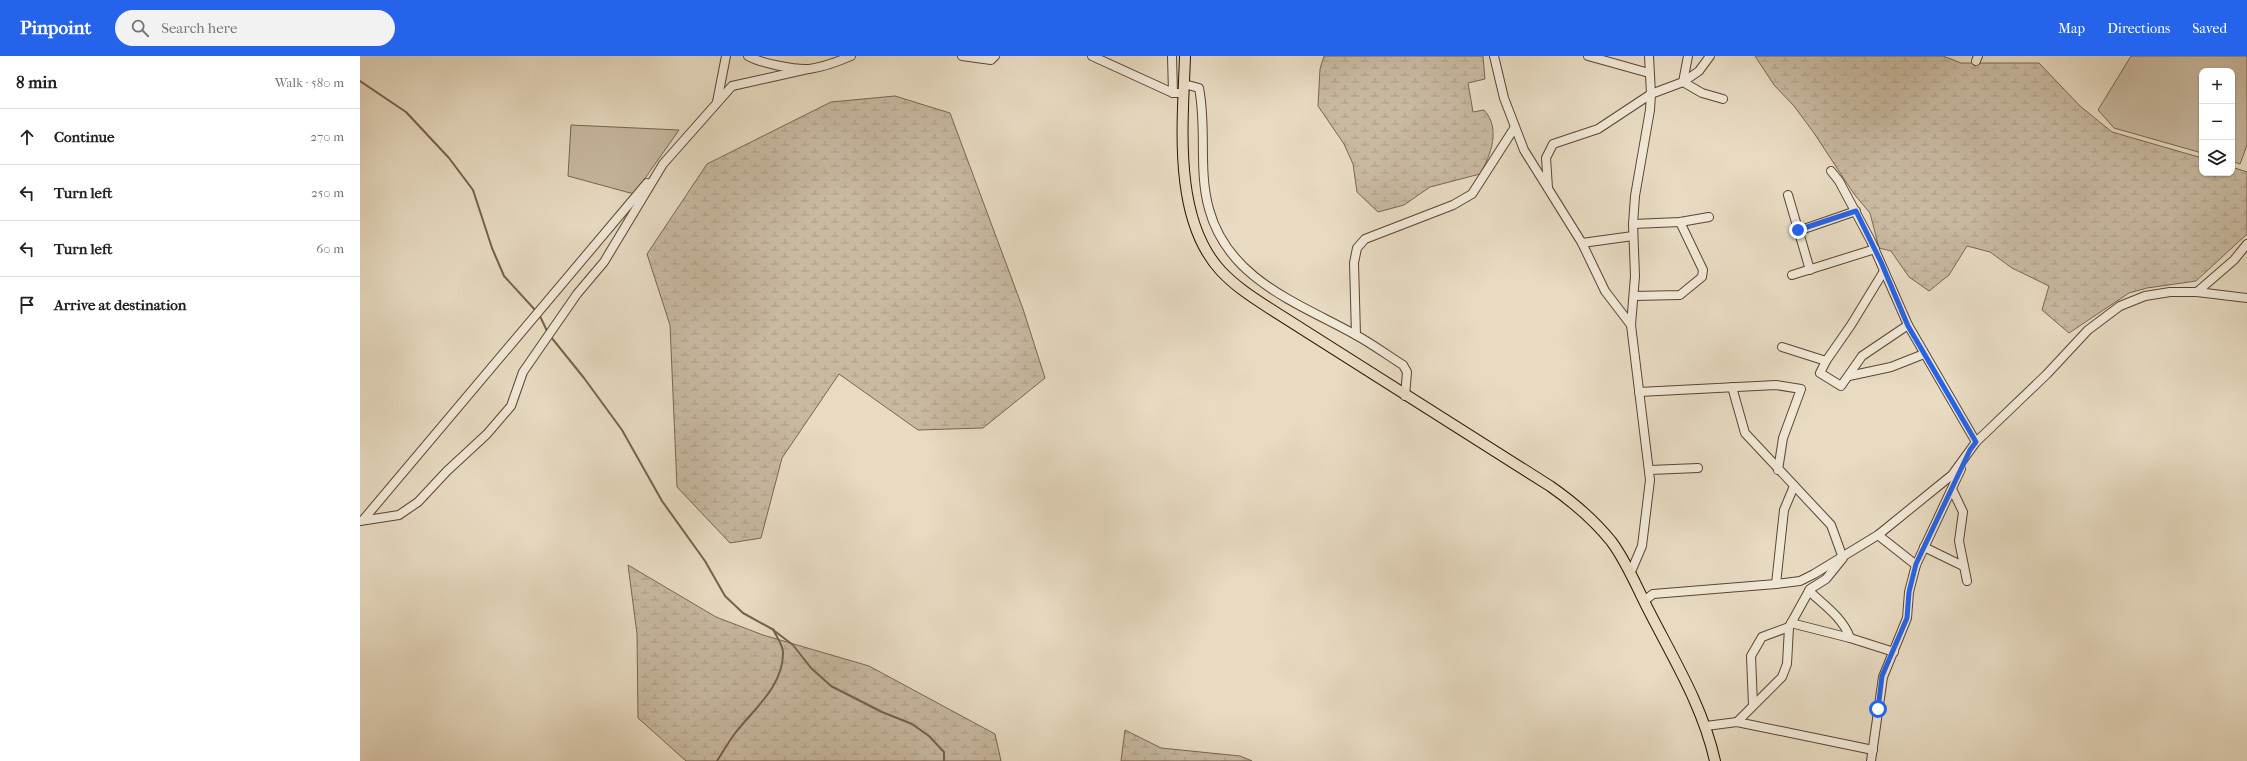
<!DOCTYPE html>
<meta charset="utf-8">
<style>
body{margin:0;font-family:"IM FELL French Canon",serif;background:#f2f2f2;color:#202124}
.controls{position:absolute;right:12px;top:12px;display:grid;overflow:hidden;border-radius:8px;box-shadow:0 1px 3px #0004}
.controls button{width:36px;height:36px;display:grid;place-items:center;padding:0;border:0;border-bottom:1px solid #e0e0e0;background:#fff;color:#202124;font:20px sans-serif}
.stop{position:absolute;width:12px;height:12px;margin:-9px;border:3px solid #2563eb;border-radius:50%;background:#fff}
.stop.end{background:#2563eb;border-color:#fff;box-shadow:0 1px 4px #0008}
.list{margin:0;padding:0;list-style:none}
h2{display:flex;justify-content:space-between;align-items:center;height:52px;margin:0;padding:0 16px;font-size:17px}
h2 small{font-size:13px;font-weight:400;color:#757577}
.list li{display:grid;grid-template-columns:26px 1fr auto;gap:12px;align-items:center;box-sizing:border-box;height:56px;padding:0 16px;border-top:1px solid #e0e0e0}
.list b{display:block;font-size:15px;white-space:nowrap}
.list em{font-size:13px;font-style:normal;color:#757577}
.icon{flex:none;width:22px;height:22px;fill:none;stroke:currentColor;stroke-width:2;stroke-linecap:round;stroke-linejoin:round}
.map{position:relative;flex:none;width:1887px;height:705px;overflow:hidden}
header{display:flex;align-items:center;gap:24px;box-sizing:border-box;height:56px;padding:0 20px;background:#2563eb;color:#fff}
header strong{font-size:19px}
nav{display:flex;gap:22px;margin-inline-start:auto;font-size:14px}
.search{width:280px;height:36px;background:#f2f2f2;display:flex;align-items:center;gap:10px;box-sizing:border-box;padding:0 14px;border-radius:22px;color:#757577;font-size:15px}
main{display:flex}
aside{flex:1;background:#fff}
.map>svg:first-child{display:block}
.green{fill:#c8b9a1;stroke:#7a6550}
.wetland{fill:url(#wetland-marsh);stroke:#7a6550}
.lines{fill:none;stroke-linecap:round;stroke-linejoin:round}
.stream{stroke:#77614d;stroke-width:2}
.minor-casing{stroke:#5c4430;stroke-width:10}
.major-casing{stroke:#2d1100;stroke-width:12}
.minor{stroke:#f0e8d7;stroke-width:8}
.major{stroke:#e8dbc2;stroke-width:10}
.route{stroke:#2563eb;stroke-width:5}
</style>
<header>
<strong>Pinpoint</strong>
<div class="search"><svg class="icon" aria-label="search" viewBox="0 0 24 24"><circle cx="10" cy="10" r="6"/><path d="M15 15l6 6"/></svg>Search here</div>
<nav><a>Map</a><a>Directions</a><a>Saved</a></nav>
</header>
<main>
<aside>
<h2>8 min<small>Walk · 580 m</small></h2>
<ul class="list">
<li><svg class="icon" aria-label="ahead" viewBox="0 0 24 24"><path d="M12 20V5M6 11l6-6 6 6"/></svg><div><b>Continue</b></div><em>270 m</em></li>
<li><svg class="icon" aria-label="left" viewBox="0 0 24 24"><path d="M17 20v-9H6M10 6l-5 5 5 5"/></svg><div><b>Turn left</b></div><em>250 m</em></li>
<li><svg class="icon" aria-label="left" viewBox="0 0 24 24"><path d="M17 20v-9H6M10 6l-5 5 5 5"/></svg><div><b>Turn left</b></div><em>60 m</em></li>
<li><svg class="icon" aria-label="arrive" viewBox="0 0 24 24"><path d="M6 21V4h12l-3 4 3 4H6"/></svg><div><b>Arrive at destination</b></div></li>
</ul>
</aside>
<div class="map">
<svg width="1887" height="705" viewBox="0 0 1887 705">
<defs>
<pattern id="wetland-marsh" width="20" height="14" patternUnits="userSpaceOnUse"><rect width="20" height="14" fill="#c8b9a1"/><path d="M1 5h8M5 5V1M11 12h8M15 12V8" fill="none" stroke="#ac9e89"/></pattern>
</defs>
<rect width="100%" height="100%" fill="#e8dbc2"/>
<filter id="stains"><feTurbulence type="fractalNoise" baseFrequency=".005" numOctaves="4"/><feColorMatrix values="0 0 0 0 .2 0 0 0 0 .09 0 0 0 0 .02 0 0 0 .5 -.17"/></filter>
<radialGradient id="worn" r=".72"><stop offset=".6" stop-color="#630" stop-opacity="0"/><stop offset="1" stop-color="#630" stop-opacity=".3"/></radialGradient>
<!-- green -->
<g class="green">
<polygon points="1771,0 1887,0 1887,89 1880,108 1872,105 1872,15 1842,15 1842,97 1754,72 1738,54"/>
<polygon points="211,69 319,74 274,138 208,120"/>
</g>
<!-- wetland -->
<g class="wetland">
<path d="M964,0H1123L1125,23L1108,27L1113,56L1124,54C1141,72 1131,99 1120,118L1070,131L1044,149L1018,156L997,136L993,108L984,88L958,50L960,13Z"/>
<polygon points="1395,0 1583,0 1601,7 1679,7 1720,50 1752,76 1842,102 1842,117 1872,117 1872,111 1887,116 1887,178 1836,225 1787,232 1769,237 1709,277 1682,254 1689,230 1652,212 1630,196 1607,190 1589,219 1569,235 1549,221 1531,195 1519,192 1510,157 1494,138 1454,77 1434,50 1414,29"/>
<polygon points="535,40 590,57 663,253 685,322 623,372 558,374 479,318 422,402 401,482 370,487 317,431 310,269 287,198 347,108 471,46"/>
<polygon points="268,509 356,561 403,579 509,610 635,678 641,705 326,705 278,662 277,578"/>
<polygon points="765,674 801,692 880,700 892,705 761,705"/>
</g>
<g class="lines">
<!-- stream -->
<g class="stream">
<polyline points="0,25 46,56 89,102 113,134 132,192 144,220 176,255"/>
<polyline points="179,258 187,275"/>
<polyline points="191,281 224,322 262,374 302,445 345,505 365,540 383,557 412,573 433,589 451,612 471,630 522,656 552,668 569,680 584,696 584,705"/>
<path d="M357,705C363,696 369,685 376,676C394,653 424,629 423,596C423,589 416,580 413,573"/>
</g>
<defs>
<g id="minor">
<path d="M388,0C400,7 435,14 449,13C464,11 477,6 491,0"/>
<polyline points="602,0 631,4 635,0"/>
<polyline points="732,0 813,37 824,37"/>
<polyline points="812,0 813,37"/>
<polyline points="1134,0 1144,42 1164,94 1222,187 1245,235 1271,269"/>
<polyline points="1228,0 1289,17"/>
<polyline points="1328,0 1323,26 1342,37 1363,43"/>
<polyline points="1616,5 1618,0"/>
<path d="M824,28L839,32C847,72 838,114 849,153C868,223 936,246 994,278C1011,287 1027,299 1043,309L1047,316L1045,340"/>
<polyline points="357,46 366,0"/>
<polyline points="1471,115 1479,125 1511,185 1548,269 1616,386"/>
<polyline points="1188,132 1186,102 1193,88 1238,73 1291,38 1323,26 1339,15 1350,0"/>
<polyline points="1428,139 1450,214"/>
<polyline points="1273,168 1320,166 1349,161"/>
<polyline points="1438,175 1496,155"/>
<polyline points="1222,187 1273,180"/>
<polyline points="1432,219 1515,193"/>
<polyline points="1837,236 1874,204 1887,188"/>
<polyline points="1274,240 1320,239 1342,221 1343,214 1320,166"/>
<polyline points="996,279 994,207 997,192 1005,183 1093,149 1112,138 1155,71"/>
<polyline points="1422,291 1466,305 1491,269 1524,215"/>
<polyline points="1466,305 1460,317 1481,330 1502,300 1548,269"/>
<polyline points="1489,320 1531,311 1564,298"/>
<polyline points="1372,331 1385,377 1471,469 1483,502 1466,523 1450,533 1429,571 1427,608 1422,621 1377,666"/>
<polyline points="1279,336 1416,329 1441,333 1423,382 1418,414"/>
<polyline points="1290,414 1338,412"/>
<polyline points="1592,433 1603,456 1599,485 1607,525"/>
<polyline points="3,464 287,127"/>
<polyline points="0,465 39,459 58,446 87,415 127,378 151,350 163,316 217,238 244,206 303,108 372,30 448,13"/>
<polyline points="1518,479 1556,509"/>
<polyline points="1564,491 1603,510"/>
<polyline points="1270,518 1282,490 1290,424 1271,269 1275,220 1273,168 1275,140 1290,54 1291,38 1289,0"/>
<polyline points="1416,528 1424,454 1434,430"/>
<path d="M1449,535C1464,549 1483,562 1490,582"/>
<polyline points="1284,545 1293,538 1416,528 1440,525 1454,518 1518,479 1592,419 1616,386 1687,318 1728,274 1760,250 1785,240 1810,236 1837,236 1887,242"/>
<polyline points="1431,567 1490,582 1534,596"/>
<polyline points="1393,649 1391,600 1402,581 1429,571"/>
<polyline points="1346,670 1377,666 1513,694"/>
<polyline points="1511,705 1523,621 1547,562 1549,536 1556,509 1601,413"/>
</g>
<path id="major" d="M825,0C823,66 812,162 861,215C875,230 892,241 909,252L1190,430C1213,446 1234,464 1251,485C1267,506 1277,532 1289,555C1314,604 1343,651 1355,705"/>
</defs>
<!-- minor casing -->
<use href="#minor" class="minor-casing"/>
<!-- major casing -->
<use href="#major" class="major-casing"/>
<!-- minor -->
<use href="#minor" class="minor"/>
<!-- major -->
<use href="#major" class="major"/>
</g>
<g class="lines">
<!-- route -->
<polyline class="route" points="1438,174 1496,155 1521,206 1548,270 1616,386 1610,394 1556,508 1549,536 1547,562 1522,620 1518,653"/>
</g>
<rect width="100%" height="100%" filter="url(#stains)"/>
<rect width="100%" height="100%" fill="url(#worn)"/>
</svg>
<div class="controls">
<button>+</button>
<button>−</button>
<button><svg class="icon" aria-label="layers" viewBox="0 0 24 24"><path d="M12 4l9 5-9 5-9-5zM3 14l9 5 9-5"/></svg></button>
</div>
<div class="stop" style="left:1518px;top:653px"></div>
<div class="stop end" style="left:1438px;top:174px"></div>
</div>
</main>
